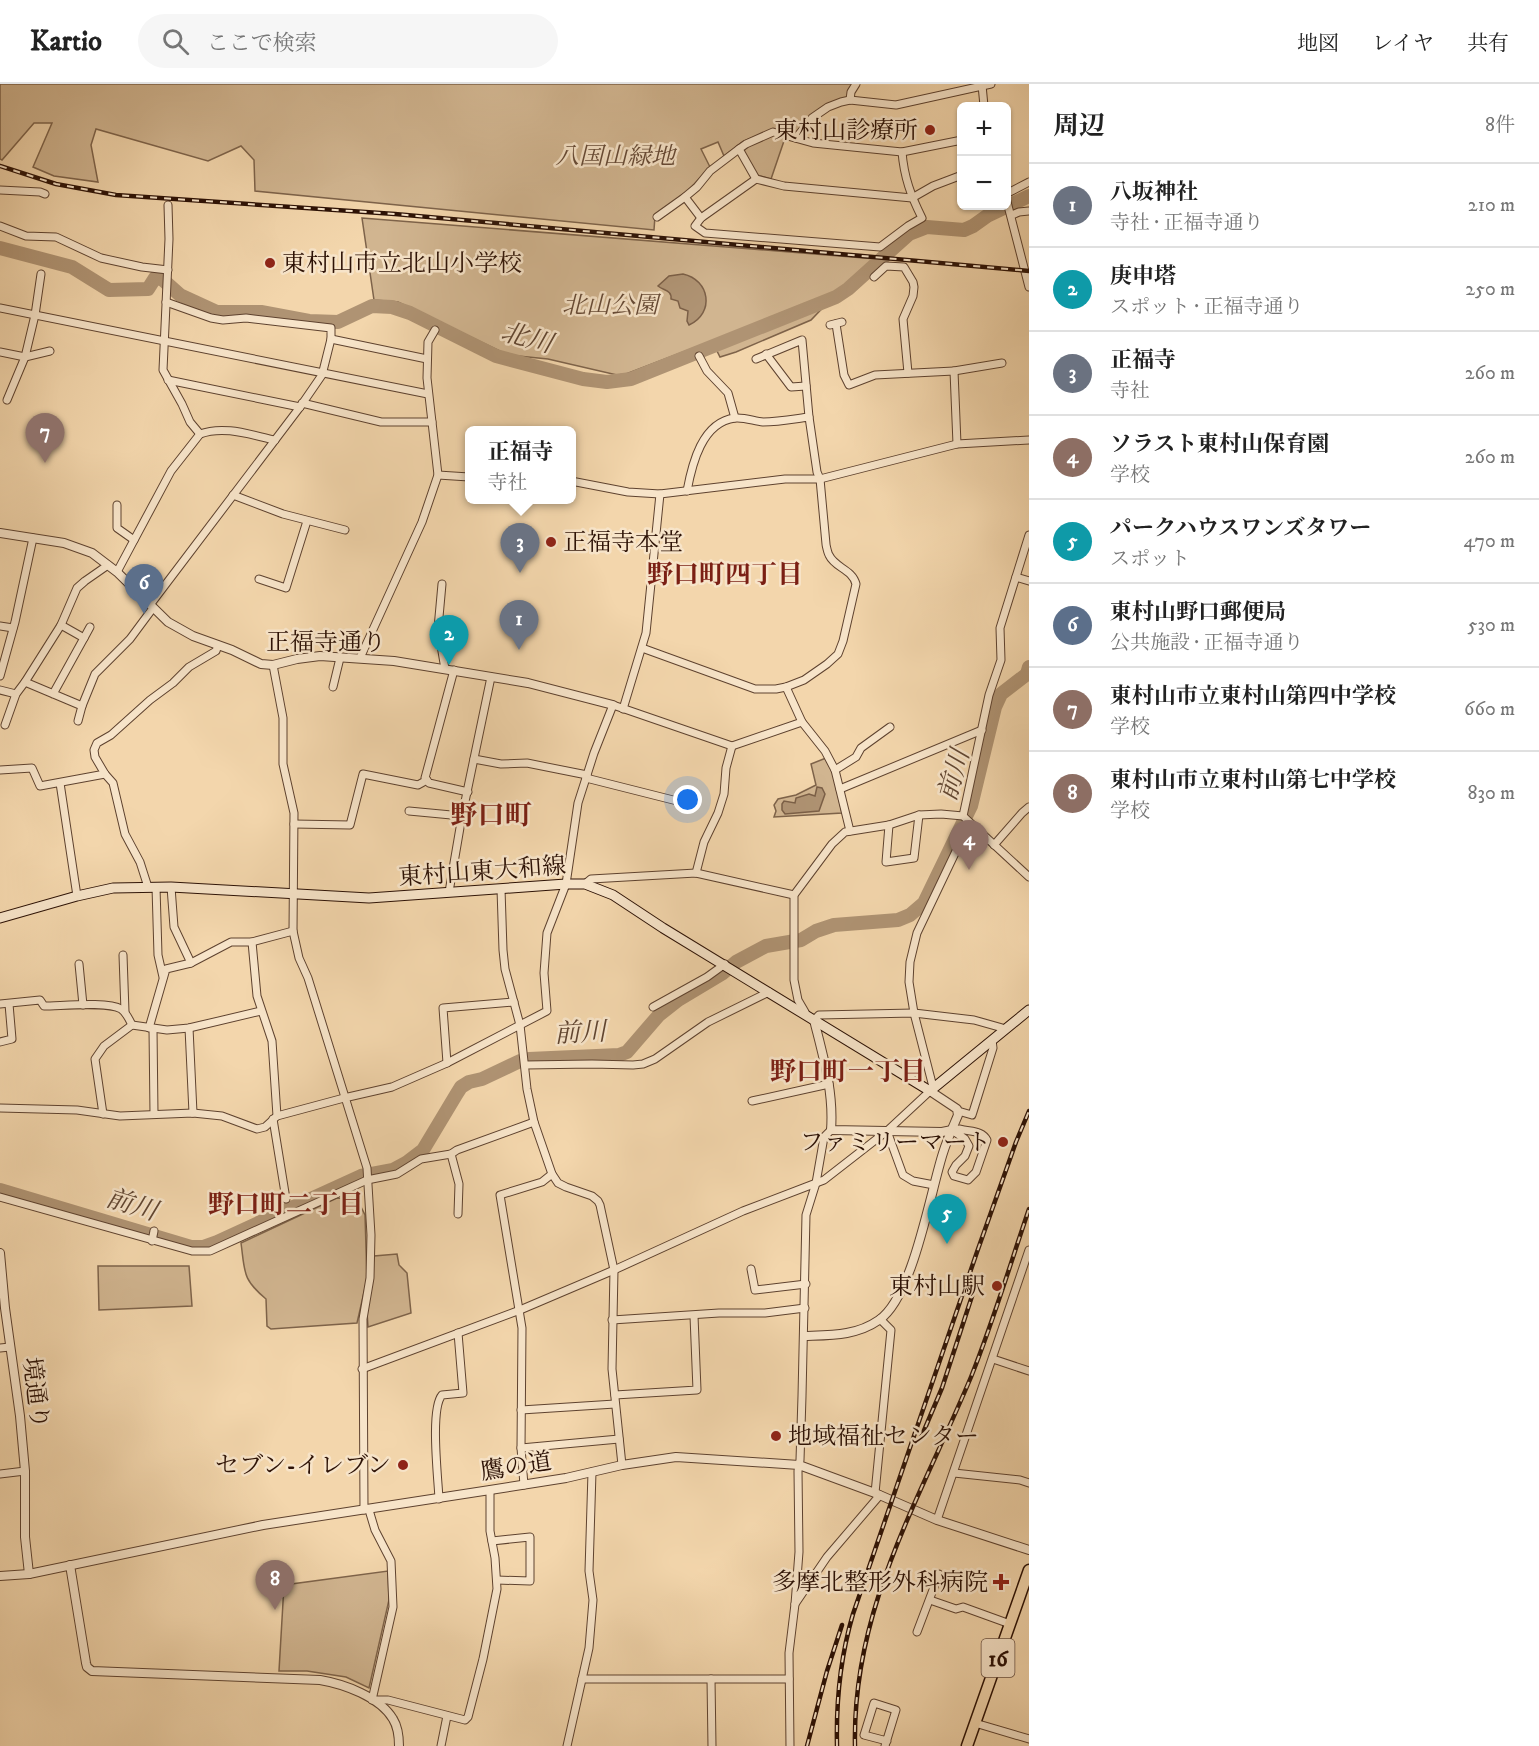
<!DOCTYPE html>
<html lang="ja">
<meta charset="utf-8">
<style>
body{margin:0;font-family:"IM FELL DW Pica","Noto Serif JP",serif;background:#f6f6f6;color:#222}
.controls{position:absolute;right:18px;top:18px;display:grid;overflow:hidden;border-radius:9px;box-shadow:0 2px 4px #0004}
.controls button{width:54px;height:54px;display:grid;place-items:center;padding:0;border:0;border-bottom:2px solid #e0e0e0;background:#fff;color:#222;font:30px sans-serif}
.you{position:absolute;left:688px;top:716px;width:21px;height:21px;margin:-15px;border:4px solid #fff;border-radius:50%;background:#1a73e8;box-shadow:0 0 0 9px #1a73e833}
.badge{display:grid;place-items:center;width:39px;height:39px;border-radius:50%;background:#0b8043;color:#fff;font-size:20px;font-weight:700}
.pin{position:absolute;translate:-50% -50px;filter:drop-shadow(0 2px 3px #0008)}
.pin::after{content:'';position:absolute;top:32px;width:21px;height:18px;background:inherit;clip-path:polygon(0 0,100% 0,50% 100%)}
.popup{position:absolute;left:465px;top:342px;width:111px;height:78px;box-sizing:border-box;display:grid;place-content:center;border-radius:9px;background:#fff;filter:drop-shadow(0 2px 4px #0005);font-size:20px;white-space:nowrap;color:#767676}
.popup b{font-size:22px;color:#222}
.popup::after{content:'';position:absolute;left:50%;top:100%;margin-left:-12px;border:12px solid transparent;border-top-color:#fff}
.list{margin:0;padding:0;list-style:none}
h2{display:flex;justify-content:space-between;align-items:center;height:78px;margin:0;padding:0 24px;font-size:26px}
h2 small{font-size:20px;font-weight:400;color:#767676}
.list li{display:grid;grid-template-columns:39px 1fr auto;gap:18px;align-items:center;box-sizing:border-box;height:84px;padding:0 24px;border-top:2px solid #e0e0e0}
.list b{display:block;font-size:22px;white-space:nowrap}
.list p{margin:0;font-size:20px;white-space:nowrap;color:#767676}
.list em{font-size:20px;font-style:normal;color:#767676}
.icon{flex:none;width:33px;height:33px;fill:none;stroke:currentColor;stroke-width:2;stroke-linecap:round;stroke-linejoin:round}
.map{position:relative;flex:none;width:1029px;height:1662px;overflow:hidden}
header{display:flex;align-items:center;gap:36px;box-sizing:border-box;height:84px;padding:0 30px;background:#fff;border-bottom:2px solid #e0e0e0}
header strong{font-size:28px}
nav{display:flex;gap:33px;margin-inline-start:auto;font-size:21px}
.search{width:420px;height:54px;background:#f6f6f6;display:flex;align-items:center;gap:15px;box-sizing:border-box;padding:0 21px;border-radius:33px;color:#767676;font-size:22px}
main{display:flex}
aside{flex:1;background:#fff}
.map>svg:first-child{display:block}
.green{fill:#d1b590;stroke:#7e634a;stroke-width:1.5}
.water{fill:#af9373;stroke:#7b5f47;stroke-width:1.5}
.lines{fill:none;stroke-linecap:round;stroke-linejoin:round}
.river{stroke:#af9373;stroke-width:14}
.minor-casing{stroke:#5e422f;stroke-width:9}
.tertiary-casing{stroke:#5e422f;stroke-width:10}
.secondary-casing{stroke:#2c1105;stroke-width:11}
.primary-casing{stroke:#2c1105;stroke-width:13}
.minor{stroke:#f7e4c9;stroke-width:7}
.tertiary{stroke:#f7e4c9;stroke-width:8}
.secondary{stroke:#f7e4c9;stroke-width:9}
.primary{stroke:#f3d6ac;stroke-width:10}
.rail-casing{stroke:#2c1105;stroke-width:4.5}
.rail{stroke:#f7e4c9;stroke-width:2;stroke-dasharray:7;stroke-linecap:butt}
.poi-dot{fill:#8f2418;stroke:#f7e4c9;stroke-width:2}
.labels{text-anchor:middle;stroke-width:5;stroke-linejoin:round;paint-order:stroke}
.shield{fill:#f7e4c9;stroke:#695040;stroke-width:1.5}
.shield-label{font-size:22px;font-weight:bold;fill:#2c1105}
.poi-label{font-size:24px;fill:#2c1105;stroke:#f7e4c9;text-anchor:end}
.park-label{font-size:24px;font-style:italic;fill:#664a36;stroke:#f7e4c9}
.street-label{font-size:24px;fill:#2c1105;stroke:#f7e4c9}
.water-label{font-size:26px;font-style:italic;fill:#604531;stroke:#f7e4c9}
.neighbourhood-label{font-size:26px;font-weight:bold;fill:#7a1f14;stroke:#f7e4c9}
.quarter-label{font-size:27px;font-weight:bold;fill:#7a1f14;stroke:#f7e4c9}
</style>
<header>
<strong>Kartio</strong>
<div class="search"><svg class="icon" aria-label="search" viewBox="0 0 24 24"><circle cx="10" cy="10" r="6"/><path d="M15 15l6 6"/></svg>ここで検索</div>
<nav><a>地図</a><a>レイヤ</a><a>共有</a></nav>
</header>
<main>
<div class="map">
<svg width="1029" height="1662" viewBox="0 0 1029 1662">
<rect width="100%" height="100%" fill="#f3d6ac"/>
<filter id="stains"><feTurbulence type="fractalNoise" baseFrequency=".00333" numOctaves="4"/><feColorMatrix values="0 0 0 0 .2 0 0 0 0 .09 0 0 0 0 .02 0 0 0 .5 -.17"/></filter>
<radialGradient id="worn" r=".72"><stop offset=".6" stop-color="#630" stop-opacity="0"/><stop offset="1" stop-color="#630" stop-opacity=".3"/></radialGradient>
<!-- green -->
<g class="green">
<polygon points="0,0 853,0 848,15 826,22 800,47 785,49 772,46 744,57 724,72 718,58 701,65 710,83 684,111 655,132 654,146 255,107 254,76 241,62 208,77 96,45 91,61 98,98 54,92 33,83 52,39 34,39 2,76 0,75"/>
<polygon points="773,50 785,54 771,95 757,91 744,68 745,64"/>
<polygon points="362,134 877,175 835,211 811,236 736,268 720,273 712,257 626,290 617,291 548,275 508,271 398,218 374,216"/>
<polygon points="826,674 833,689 842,729 774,733 776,727 774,721 778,715 796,711 816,701 811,680"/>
<path d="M337,1114L349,1115L355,1117L360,1121L365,1131L367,1195L357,1239L271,1245L267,1242L266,1215C242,1195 245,1188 241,1159Z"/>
<polygon points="397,1170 399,1181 407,1189 411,1229 368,1243 367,1228 374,1172"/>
<polygon points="98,1182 189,1182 192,1222 99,1226"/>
<polygon points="388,1487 389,1516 369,1604 346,1593 307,1587 279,1587 284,1501"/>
</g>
<!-- water -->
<g class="water">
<path d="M683,190C710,196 715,229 689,241L687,237L688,227L680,224L678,217L671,215C672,206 664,207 658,202L669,192Z"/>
<polygon points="817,703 822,704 825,710 819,727 785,730 782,726 782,720 784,717 795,719 796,714 809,710 815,712"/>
</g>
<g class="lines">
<!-- river -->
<g class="river">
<polyline points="0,164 72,183 109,206 148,205 155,194 162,195 180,211 217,228 261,228 309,237 338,238 372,222 392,223 410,229 496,272 583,295 607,298 631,295 836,213 848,205 909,150 927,143 964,146 973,142 987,132 1029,112"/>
<polyline points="0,1106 191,1163 203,1163 217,1158 361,1092 393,1086 406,1079 423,1066 456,1011 461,1003 469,998 482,995 520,977 529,975 619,971 627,968 659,931 678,916 723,889 736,878 766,862 801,856 816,847 834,841 898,836 910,831 924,819 971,722 995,623 1001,610 1027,590 1029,583"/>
</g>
<defs>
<g id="minor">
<polyline points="982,1 984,22"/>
<polyline points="850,16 851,8 856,0"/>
<polyline points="796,54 812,34 828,23 841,18 850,16 896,21 991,0"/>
<polyline points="962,56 902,68 813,59 773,48 746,60 739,65 756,95 784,102 912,114 933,102 962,91"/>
<path d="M756,95L701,134L695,142L705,149L880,163L908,142L922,134C911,112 904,93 902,68"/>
<polyline points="0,106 40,108 45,110"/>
<polyline points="1006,110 1029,98"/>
<polyline points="685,113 701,134"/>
<polyline points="1006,114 1029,203"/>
<polyline points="168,121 169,155 163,286 182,320 190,338 200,350"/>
<polyline points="1012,131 1019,128 1029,127"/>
<polyline points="657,133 685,113 697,103 710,87 739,65"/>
<polyline points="0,142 26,152 56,153 101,174 142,183 168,186"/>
<polyline points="874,193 886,182 904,183 913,198 914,203 913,212 903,235 908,289"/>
<polyline points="0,224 428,310"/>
<polyline points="836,240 844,291 849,301 875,291 954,287 957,360"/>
<polyline points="830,241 842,238"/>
<polyline points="331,255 427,275"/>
<polyline points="0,268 25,273 50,267"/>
<polyline points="766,270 791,303 806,302"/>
<polyline points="699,272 707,287 728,309 735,334"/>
<polyline points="756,275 802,256 809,333"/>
<polyline points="954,287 1002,279"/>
<polyline points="168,296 300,323"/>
<polyline points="7,316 25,273 35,231 41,190"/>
<polyline points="302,319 381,338 432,338"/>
<polyline points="438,391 469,393"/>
<polyline points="571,397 628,408 660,410 785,395 820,395 957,360 1029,356"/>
<polyline points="233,411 283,430 345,446"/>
<polyline points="117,421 117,444 134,456"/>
<path d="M117,488L171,387L200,350C224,341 251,351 275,356"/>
<polyline points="1016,493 1029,497"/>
<polyline points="259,495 286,504 307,437"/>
<polyline points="442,500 438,544 445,585"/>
<polyline points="150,521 300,323 322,291 331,255 331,244 246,234 223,236 211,234 166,218"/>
<polyline points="61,541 77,504 85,497 108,481"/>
<polyline points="0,542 13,544"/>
<polyline points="84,554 90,543"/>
<path d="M642,564L755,605H776L786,603L804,596L827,580L838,570L843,557L856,500C852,485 835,484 829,471C828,470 826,461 826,460L820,395L817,388L809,333C794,335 778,338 763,338C754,337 744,333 735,334C702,338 692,380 687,407"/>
<polyline points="360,574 422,438 438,391 427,294 428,258 435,246"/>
<polyline points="273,581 283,634 283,680 294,729 293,847 299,874 308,894 367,1084 371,1151 370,1194 363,1235 364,1426"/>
<polyline points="454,586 425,694 429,699 468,708"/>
<polyline points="0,592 15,538 33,454"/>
<polyline points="333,603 340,574"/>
<polyline points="786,603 802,638 825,667 835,686 850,747"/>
<polyline points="0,606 16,610"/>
<polyline points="53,610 84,554 61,541 25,598 82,622 78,637"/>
<polyline points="82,622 95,590 130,555 153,524"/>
<polyline points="623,625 646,549 660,410"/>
<polyline points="5,641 16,610 25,598"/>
<polyline points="474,675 501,680 527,679 587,691"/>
<polyline points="0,686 32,684 40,702 105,690"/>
<polyline points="835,686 856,673 861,664 890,643"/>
<polyline points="586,694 685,719"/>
<polyline points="60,699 77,812"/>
<polyline points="840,705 982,646"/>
<polyline points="409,727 462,732"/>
<polyline points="963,732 989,611 1001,576 1000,544 1029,451"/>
<polyline points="294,740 350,741 363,690 418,701 427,696"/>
<polyline points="889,741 886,778 914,774 919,731"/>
<polyline points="994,761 1022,729 1029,723"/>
<polyline points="696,789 704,758 718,729 724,710 726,684 732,662"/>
<polyline points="585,800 591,795 696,789 794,811"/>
<polyline points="148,803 140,778 125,750 113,699 105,690 95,673 94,666 97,659 111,651 150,616 173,599 189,583 216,567 218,561"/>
<polyline points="156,803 158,871 163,893"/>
<polyline points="171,803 174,843 191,879"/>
<polyline points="501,805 503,866 505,885 520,941 527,1005 534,1038 552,1090 558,1099 566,1103 592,1112 598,1117 600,1121 614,1186 612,1285 622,1381"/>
<polyline points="449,808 462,732 491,593"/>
<polyline points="252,858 257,912 272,957 277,1032"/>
<polyline points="123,871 125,928"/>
<polyline points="79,880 83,921"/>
<path d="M0,920L40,916L44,922C61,922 108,917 121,925C126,928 129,935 132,941"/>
<polyline points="653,923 707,893 725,880"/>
<polyline points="805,928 798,916 794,896 794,811 832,760 845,748 889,741 919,731 941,730 963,732 1029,793"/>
<polyline points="814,936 819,931 914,929 974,936 1006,945"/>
<polyline points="149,944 166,885 191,879 231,858 252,858 293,847"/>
<polyline points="189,944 193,1029"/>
<polyline points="153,945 154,1030"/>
<polyline points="0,958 12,955 9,920"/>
<polyline points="447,979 443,924 514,918"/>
<polyline points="526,981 592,980 633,981 643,980 655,975 708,938 769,908"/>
<polyline points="933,1003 914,929 909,898 910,878 917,849 957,765 972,741"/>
<polyline points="752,1017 829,1000"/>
<polyline points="0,1024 77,1026 120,1032 193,1029 222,1032 257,1045 265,1043 277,1032 344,1014 392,1003 447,979 547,927 544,889 547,849 566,800 578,719 594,669 613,621 732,662 802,638"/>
<polyline points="958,1027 972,1031 973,1028 993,964 992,956"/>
<polyline points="103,1030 95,975 104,962 132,941 167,946 189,944 261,927"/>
<polyline points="273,1035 286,1115"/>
<path d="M960,1045C970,1048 982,1046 987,1056L976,1088L968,1096L954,1092L952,1088L956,1081L965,1072L969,1062L965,1055L952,1046Z"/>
<polyline points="887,1047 903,1091 913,1097 934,1101"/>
<polyline points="451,1070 459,1100 458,1130"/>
<polyline points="0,1113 192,1167 210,1167 367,1096 397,1090 421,1075 451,1070 457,1066 534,1038"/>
<polyline points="152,1157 154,1147"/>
<polyline points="751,1185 755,1206 806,1200"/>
<polyline points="612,1236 719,1229 765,1229 805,1224"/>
<polyline points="0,1264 10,1263"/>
<polyline points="993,1275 1029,1287"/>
<polyline points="362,1285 520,1226 614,1186 743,1127 824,1096 887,1047 930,1007"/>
<polyline points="615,1311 697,1306 694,1232"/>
<polyline points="521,1326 615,1320"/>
<polyline points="521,1364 619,1355"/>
<polyline points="954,1389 1020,1396 1029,1399"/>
<polyline points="0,1390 25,1387"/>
<polyline points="524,1401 521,1364 522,1244 500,1111 542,1098 552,1090"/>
<polyline points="875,1409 891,1246 880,1235"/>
<path d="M439,1415C438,1393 430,1325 442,1311L463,1309L458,1249"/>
<polyline points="369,1426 375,1446 391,1477 393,1523 372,1616 388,1616 465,1636 468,1633 483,1575 497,1505 495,1474 490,1447 490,1406"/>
<polyline points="937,1436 1029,1166"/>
<polyline points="492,1457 530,1453 530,1497 497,1496"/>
<polyline points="930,1516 956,1525 963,1523 1010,1540"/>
<polyline points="795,1520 827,1473 880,1411"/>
<polyline points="917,1548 939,1490"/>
<polyline points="582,1595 789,1595"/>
<polyline points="711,1595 712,1662"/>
<polyline points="975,1639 1029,1655"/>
<polyline points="441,1662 447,1632"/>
<polyline points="567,1662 589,1564 593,1516 589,1487 592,1388"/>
<polyline points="790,1662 789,1569 795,1520 799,1468 798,1387 800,1376 802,1312 806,1131 816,1099 824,1053 831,1046"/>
<polyline points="885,1662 896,1626 874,1619 864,1651 887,1657"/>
</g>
<g id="tertiary">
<polyline points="0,449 64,459 92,469 117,488 168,538 193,552 232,566 261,580 273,581 297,575 320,572 394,577 528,599 613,621"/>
<path d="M814,936C823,972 834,1008 831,1046L942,1048L952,1046"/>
<polyline points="0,1169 5,1224 20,1332 25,1387 25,1453 29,1490"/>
<path d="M804,1252C831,1251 856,1252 879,1236C913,1213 930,1109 943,1069C947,1056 953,1043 958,1031L957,1025L930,1007"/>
<path d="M70,1481L86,1579L87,1583L92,1587L320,1596C344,1600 380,1613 393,1635C398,1643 399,1652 399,1662"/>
<polyline points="0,1492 29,1490 263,1441 490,1406 566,1394 622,1381 676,1373 799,1381 875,1409 937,1436 1029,1466"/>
</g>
<polyline id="secondary" points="0,834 77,812 113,804 171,803 369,814 566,800 585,800 613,811 663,844 930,1007 1029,926"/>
<polyline id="primary" points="967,1662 1029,1486"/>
</defs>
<!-- minor casing -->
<use href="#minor" class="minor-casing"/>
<!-- tertiary casing -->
<use href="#tertiary" class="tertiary-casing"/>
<!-- secondary casing -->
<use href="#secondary" class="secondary-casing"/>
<!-- primary casing -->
<use href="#primary" class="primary-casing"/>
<!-- minor -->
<use href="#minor" class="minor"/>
<!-- tertiary -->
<use href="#tertiary" class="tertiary"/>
<!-- secondary -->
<use href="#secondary" class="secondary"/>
<!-- primary -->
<use href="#primary" class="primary"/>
<defs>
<g id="rail">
<polyline points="0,82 56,100 116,111 395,130 1029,187"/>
<polyline points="920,1356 942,1304 974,1206"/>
<polyline points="807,1662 827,1587 842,1541"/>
<path d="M837,1662C836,1617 840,1574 853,1530L977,1168L1016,1058L1029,1027"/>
<path d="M855,1662C852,1524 920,1415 971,1293C993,1238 1010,1181 1029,1125"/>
</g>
</defs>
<!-- rail casing -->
<use href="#rail" class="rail-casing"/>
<!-- rail -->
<use href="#rail" class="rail"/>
</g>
<!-- markers -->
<g class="poi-dot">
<circle cx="930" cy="46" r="6"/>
<circle cx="270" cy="179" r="6"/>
<circle cx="551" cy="458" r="6"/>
<circle cx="1003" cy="1058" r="6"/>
<circle cx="997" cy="1202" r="6"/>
<circle cx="776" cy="1352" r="6"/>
<circle cx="403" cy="1381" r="6"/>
<path d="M998 1489h6v6h6v6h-6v6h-6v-6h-6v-6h6z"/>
</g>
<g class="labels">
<!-- shield labels -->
<rect class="shield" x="981.5" y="1555" width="33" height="38" rx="4.5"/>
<g class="shield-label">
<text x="998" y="1582">16</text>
</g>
<!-- poi labels -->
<g class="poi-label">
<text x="918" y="54">東村山診療所</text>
<text x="282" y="187" text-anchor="start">東村山市立北山小学校</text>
<text x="563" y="466" text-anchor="start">正福寺本堂</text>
<text x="991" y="1066">ファミリーマート</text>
<text x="985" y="1210">東村山駅</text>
<text x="788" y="1360" text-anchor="start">地域福祉センター</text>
<text x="391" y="1389">セブン-イレブン</text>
<text x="988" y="1506">多摩北整形外科病院</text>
</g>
<!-- park labels -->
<g class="park-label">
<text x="615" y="80">八国山緑地</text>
<text x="610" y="229">北山公園</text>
</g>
<!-- street labels -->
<g class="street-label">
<text x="326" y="566">正福寺通り</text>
<text transform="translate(482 787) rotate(-4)" y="8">東村山東大和線</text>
<text transform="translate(36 1309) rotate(83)" y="8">境通り</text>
<text transform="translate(516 1382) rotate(-9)" y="8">鷹の道</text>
</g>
<!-- water labels -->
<g class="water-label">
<text transform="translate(527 253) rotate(15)" y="9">北川</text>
<text transform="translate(953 691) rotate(-74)" y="9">前川</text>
<text transform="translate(580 948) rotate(-3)" y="9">前川</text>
<text transform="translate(132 1120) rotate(17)" y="9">前川</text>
</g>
<!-- neighbourhood labels -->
<g class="neighbourhood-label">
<text x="725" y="499">野口町四丁目</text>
<text x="848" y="996">野口町一丁目</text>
<text x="286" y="1129">野口町二丁目</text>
</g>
<!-- quarter labels -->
<g class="quarter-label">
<text x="491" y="740">野口町</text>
</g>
</g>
<rect width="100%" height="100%" filter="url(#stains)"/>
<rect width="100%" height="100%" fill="url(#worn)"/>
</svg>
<div class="controls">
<button>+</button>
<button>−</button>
</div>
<div class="you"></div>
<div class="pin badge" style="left:519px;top:566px;background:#6b7280">1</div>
<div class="pin badge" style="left:449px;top:581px;background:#0f9aa8">2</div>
<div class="pin badge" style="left:520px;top:489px;background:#6b7280">3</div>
<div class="popup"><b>正福寺</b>寺社</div>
<div class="pin badge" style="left:969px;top:786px;background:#8d6e63">4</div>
<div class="pin badge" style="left:947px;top:1160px;background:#0f9aa8">5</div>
<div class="pin badge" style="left:144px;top:530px;background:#5c6f8a">6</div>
<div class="pin badge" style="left:45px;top:379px;background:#8d6e63">7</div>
<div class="pin badge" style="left:275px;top:1526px;background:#8d6e63">8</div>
</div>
<aside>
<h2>周辺<small>8件</small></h2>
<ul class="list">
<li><span class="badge" style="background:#6b7280">1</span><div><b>八坂神社</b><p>寺社 · 正福寺通り</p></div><em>210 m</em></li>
<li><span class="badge" style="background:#0f9aa8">2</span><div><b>庚申塔</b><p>スポット · 正福寺通り</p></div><em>250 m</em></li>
<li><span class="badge" style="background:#6b7280">3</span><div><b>正福寺</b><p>寺社</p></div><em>260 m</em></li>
<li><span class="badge" style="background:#8d6e63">4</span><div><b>ソラスト東村山保育園</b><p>学校</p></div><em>260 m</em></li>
<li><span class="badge" style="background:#0f9aa8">5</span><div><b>パークハウスワンズタワー</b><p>スポット</p></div><em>470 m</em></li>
<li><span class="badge" style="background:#5c6f8a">6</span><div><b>東村山野口郵便局</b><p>公共施設 · 正福寺通り</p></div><em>530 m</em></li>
<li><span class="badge" style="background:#8d6e63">7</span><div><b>東村山市立東村山第四中学校</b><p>学校</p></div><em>660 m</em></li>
<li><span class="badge" style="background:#8d6e63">8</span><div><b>東村山市立東村山第七中学校</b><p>学校</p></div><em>830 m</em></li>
</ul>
</aside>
</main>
